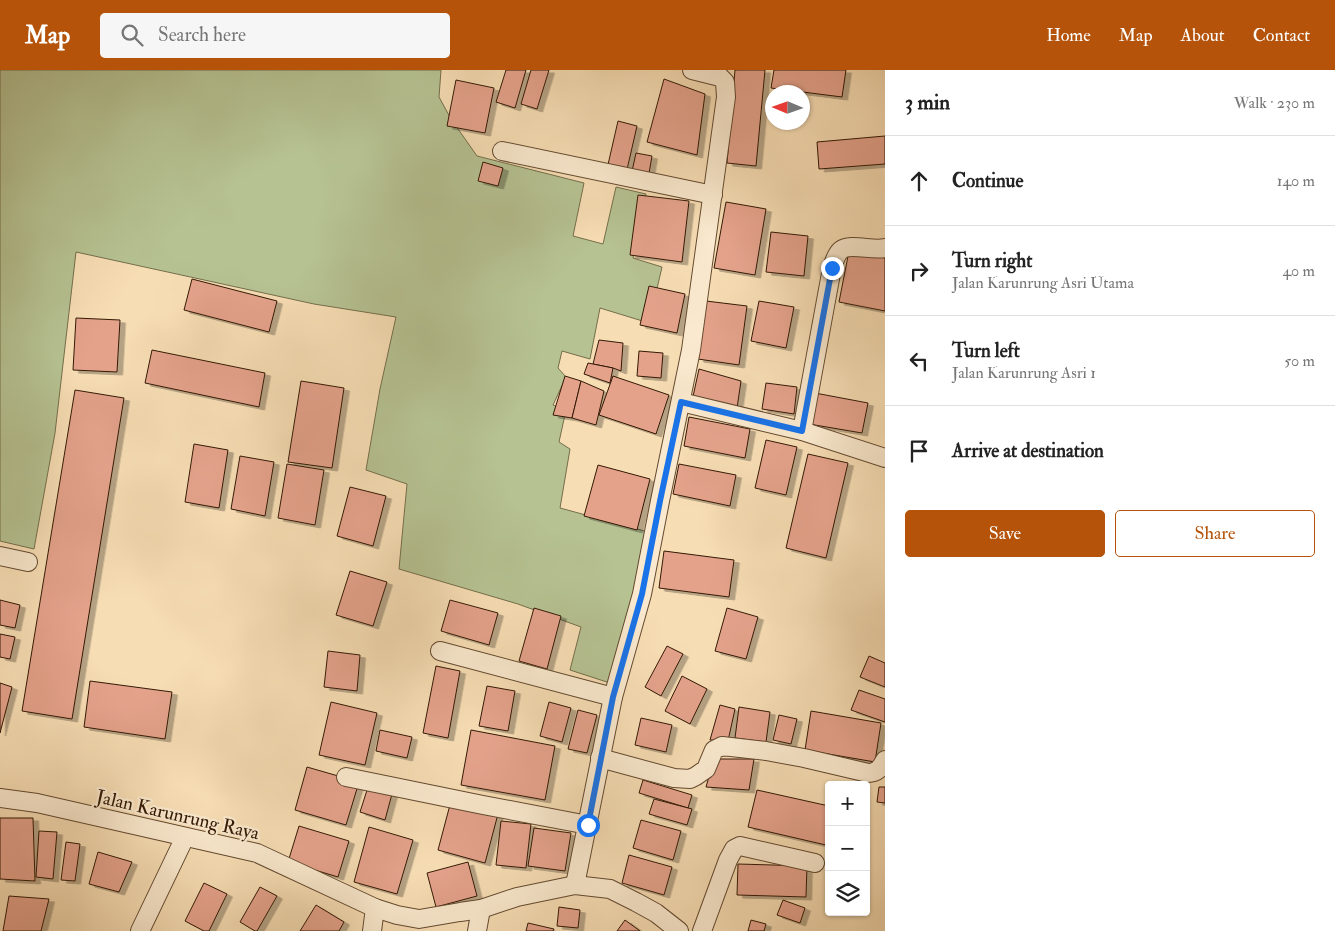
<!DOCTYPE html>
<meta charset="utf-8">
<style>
body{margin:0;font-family:"IM FELL Double Pica",serif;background:#f6f6f6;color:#222}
.controls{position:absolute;right:15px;bottom:15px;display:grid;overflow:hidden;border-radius:5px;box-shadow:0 1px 4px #0004}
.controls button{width:45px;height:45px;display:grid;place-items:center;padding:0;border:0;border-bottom:1px solid #e0e0e0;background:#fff;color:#222;font:25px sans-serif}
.compass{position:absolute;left:765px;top:15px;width:45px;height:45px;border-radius:50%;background:#fff;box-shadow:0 1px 4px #0004;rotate:272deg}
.stop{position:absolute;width:15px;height:15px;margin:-11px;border:4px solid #1a73e8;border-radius:50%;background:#fff}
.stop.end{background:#1a73e8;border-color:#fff;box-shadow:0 1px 5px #0008}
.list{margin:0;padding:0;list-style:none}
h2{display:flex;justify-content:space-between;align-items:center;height:65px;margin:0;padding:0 20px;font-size:21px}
h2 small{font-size:16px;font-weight:400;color:#767676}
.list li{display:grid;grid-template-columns:32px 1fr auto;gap:15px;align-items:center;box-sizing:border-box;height:90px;padding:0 20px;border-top:1px solid #e0e0e0}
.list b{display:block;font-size:19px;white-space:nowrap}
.list p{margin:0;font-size:16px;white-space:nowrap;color:#767676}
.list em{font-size:16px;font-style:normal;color:#767676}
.actions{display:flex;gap:10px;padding:15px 20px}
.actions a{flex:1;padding:11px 0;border:1px solid #b45309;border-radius:5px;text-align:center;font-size:18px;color:#b45309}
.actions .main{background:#b45309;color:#fff}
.icon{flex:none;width:28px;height:28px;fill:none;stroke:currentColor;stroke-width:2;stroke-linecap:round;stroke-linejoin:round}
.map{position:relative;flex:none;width:885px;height:861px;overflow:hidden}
header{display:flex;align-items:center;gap:30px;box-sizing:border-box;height:70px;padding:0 25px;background:#b45309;color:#fff}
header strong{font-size:24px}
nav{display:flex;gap:28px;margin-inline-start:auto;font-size:18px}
.search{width:350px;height:45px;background:#f6f6f6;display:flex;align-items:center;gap:12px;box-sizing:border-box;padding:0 18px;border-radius:5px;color:#767676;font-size:19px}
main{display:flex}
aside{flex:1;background:#fff}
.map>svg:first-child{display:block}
.green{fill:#b6c292;stroke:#746e4b}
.building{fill:#e4a28b;stroke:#331904;filter:url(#shadow)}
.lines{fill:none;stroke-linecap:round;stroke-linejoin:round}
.street-casing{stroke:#644a30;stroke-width:20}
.street{stroke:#fae9ce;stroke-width:18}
.route{stroke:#1a73e8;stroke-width:6}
.labels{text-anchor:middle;stroke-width:4.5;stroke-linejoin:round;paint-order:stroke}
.street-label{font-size:19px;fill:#331904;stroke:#fae9ce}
</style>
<header>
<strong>Map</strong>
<div class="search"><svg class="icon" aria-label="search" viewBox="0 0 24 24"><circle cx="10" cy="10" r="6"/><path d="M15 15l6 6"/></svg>Search here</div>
<nav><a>Home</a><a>Map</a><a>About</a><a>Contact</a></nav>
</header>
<main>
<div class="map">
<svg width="885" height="861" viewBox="0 0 885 861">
<defs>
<filter id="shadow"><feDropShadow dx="5.5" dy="3" stdDeviation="0" flood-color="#0004"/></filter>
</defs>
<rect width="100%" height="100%" fill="#f7ddb4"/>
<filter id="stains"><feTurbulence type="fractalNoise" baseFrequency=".004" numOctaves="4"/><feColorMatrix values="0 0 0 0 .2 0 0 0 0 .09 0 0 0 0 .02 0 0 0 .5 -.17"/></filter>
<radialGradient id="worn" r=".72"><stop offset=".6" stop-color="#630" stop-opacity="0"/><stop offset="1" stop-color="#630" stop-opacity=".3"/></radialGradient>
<!-- green -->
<polygon class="green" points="0,0 441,0 439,27 451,49 477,86 584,113 573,166 603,174 616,117 646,124 633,188 662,197 649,253 600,238 590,289 562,281 558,298 566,307 553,335 566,340 559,372 570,379 560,438 652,463 616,615 570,600 581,557 518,534 399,499 407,414 366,400 380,319 396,247 314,234 76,182 55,363 34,479 0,471"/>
<!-- building -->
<g class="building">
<polygon points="506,0 526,0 515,38 496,32"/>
<polygon points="531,0 549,0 537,39 521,34"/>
<polygon points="735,0 765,0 756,96 727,93"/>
<polygon points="774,0 846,0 842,27 771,18"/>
<polygon points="664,9 705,24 697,85 647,72"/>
<polygon points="456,10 494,18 485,63 447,56"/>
<polygon points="618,51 637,56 626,104 607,99"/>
<polygon points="885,66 885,94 819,99 817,72"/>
<polygon points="636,83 652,86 648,109 631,106"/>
<polygon points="483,92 503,98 498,116 478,111"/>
<polygon points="638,125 689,131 682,192 630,185"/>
<polygon points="726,132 766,139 755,205 714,198"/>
<polygon points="771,162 808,166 804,206 766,202"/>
<polygon points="849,181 885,188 885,241 839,232"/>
<polygon points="192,209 277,231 269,262 184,240"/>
<polygon points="649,216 685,224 677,263 640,255"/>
<polygon points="706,231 747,236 739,295 698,289"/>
<polygon points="759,231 794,237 786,278 751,271"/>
<polygon points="76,248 120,250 117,302 73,300"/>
<polygon points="599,270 623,273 621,301 613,298 593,294"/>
<polygon points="152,280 265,303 259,337 145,313"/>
<polygon points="639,281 663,283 661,308 637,306"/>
<polygon points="588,293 613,298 610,313 584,304"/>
<polygon points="699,299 741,311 736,345 692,331"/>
<polygon points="565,306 581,311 572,348 553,345"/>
<polygon points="613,306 669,325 656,364 599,345"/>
<polygon points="301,311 344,318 332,398 288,392"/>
<polygon points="581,311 604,321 596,355 572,348"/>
<polygon points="766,313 797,317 794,344 762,339"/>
<polygon points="75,320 124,328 72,649 22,641"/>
<polygon points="815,323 868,333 862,363 809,354"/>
<polygon points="689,347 750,359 745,388 684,376"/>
<polygon points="766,370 797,377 786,425 755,418"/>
<polygon points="194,374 228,380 219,438 185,432"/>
<polygon points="808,384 848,393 826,488 786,478"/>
<polygon points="240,386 274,392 265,446 231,439"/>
<polygon points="287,394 324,400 315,455 278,448"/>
<polygon points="679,394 736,405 730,436 673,424"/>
<polygon points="598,395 650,409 637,460 584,446"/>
<polygon points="350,417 386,426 373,476 337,466"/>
<polygon points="664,481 734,490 729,527 659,518"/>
<polygon points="350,501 387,512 373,556 336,545"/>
<polygon points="0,530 20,535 15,558 0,555"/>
<polygon points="450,530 498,543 489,575 441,561"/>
<polygon points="534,538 561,546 547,599 519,591"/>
<polygon points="727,538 758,547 746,589 715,581"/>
<polygon points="0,564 15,567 10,589 0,587"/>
<polygon points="667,576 683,584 661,626 645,617"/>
<polygon points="328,581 360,585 357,621 324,617"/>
<polygon points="869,586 885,593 885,617 860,607"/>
<polygon points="436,596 460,601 448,668 423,663"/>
<polygon points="682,606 707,619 690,654 665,641"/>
<polygon points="90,611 172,622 165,669 84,657"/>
<polygon points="0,613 12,617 0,663"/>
<polygon points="487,616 515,621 508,661 479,656"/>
<polygon points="859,620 885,629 885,652 851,640"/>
<polygon points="331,632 377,643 365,695 319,685"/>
<polygon points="549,632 571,638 562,672 540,666"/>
<polygon points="720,635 735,639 728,671 710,670"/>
<polygon points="739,637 770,642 766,672 735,668"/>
<polygon points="578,640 597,645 587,683 568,679"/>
<polygon points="811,641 881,653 875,692 805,680"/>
<polygon points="779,645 797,649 791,674 773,670"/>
<polygon points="641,648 672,655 666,682 635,675"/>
<polygon points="380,660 412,667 407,688 376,681"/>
<polygon points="471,660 555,676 545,730 461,715"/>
<polygon points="714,689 754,689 749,720 706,717"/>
<polygon points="307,697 359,712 346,755 295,740"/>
<polygon points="643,710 692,725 688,738 639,723"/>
<polygon points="368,717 392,724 385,750 360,742"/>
<polygon points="879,717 885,717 885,733 877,732"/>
<polygon points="757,720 829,736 829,760 826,775 748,757"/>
<polygon points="654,729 692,739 687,755 649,744"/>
<polygon points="451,731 498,744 485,793 438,780"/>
<polygon points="0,748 33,748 35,811 0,809"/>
<polygon points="641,750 681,761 673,790 633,778"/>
<polygon points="501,751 531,754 526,798 496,795"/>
<polygon points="299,756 349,771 338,807 288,792"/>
<polygon points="369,757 413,770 397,824 354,812"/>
<polygon points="534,758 571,763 565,801 528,796"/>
<polygon points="39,761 57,762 53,809 36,807"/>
<polygon points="66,772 80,774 75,811 61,810"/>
<polygon points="98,782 132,792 119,822 89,814"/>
<polygon points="629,785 672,797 664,825 622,813"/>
<polygon points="468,792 477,826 436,837 427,803"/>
<polygon points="738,794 807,796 806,827 737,825"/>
<polygon points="204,813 227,824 209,861 204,861 185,851"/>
<polygon points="260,817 277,826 257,861 255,861 240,852"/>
<polygon points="9,826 49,829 41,861 3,861"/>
<polygon points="783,830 805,838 800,853 777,845"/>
<polygon points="316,835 344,852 339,861 300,861"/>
<polygon points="559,837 580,840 578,858 557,856"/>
<polygon points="625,850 640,861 617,861"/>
<polygon points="751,850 766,854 764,861 748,861"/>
<polygon points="528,853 554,859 553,861 526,861"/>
</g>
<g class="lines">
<defs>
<g id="street">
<polyline points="502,81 713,125"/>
<polyline points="681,332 802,361 885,388"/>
<path d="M802,361L832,198C834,192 836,184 841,180C850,173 873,181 885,178"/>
<polyline points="0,486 28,492"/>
<polyline points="440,581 613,627"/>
<path d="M600,688L674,708L690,709L696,706L706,699L714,680L722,676L766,681L804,688L868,703C877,703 881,698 885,690"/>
<polyline points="346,707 483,735 588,755"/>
<polyline points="0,728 37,733 257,783 375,838 397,845 419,849 460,842 481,839 517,827 575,815 610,819 636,832 656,843 679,861"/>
<polyline points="575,815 613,627 642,524 660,431 691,280 726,27 725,12 720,7 692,0"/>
<polyline points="140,861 185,767"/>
<polyline points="372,861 375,838"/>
<polyline points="477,861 481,839"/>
<polyline points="702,861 728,790 734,779 740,776 815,793"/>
</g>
</defs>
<!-- street casing -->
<use href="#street" class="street-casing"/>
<!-- street -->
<use href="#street" class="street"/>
</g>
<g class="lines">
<!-- route -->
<polyline class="route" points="588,755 613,627 642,524 660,431 681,332 802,361 832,198"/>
</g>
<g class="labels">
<!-- street labels -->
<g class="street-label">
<text transform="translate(178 744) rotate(13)" y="7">Jalan Karunrung Raya</text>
</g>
</g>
<rect width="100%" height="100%" filter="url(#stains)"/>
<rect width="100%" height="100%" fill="url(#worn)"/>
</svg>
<div class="controls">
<button>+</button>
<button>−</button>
<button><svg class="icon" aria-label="layers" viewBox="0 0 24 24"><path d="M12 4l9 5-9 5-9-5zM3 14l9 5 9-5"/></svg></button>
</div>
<svg class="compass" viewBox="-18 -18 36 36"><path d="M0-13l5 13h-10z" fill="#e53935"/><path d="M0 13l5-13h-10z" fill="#767676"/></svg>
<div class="stop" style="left:588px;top:755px"></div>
<div class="stop end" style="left:832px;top:198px"></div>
</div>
<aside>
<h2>3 min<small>Walk · 230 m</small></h2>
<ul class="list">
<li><svg class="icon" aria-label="ahead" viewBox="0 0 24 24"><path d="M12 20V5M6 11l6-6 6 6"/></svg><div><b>Continue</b></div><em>140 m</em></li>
<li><svg class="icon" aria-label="right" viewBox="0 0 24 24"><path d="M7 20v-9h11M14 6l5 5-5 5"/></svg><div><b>Turn right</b><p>Jalan Karunrung Asri Utama</p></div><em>40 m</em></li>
<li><svg class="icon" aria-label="left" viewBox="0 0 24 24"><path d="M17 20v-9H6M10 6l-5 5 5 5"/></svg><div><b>Turn left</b><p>Jalan Karunrung Asri 1</p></div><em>50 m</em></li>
<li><svg class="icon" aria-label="arrive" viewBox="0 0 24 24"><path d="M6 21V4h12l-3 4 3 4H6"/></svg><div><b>Arrive at destination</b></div></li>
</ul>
<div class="actions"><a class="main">Save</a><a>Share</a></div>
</aside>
</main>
